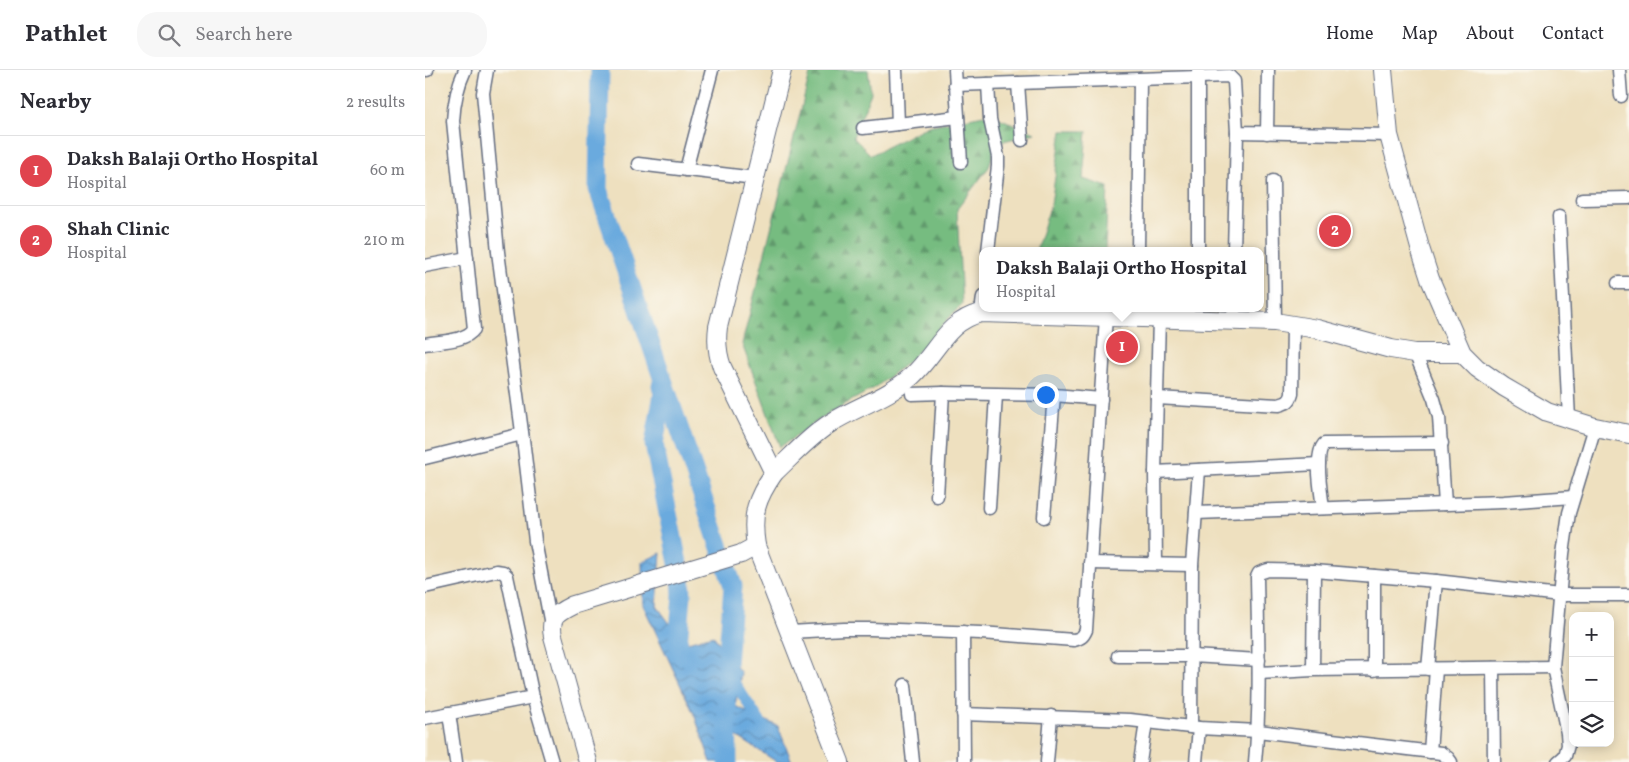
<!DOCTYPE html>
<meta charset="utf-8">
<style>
body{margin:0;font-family:Vollkorn,serif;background:#f7f7f7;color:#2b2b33}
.controls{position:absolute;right:15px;bottom:15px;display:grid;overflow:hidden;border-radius:10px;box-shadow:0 2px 12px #0003}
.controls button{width:45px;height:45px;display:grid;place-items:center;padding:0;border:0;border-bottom:1px solid #e1e1e2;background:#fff;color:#2b2b33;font:25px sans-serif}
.you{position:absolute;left:620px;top:324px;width:18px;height:18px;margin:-12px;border:4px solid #fff;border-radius:50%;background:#1a73e8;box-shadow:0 0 0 8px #1a73e833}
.badge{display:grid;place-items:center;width:32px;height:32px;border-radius:50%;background:#b45309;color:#fff;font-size:16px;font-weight:700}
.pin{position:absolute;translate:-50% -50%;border:2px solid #fff;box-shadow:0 1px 5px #0006}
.popup{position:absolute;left:554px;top:177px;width:285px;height:65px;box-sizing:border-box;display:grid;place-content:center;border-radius:10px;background:#fff;filter:drop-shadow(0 1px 4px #0005);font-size:16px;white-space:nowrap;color:#7c7c81}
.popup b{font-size:19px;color:#2b2b33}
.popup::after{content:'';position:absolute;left:50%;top:100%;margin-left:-10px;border:10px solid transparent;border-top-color:#fff}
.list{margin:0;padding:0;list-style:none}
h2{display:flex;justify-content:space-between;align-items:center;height:65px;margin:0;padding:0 20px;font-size:21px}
h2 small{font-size:16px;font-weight:400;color:#7c7c81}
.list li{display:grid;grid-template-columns:32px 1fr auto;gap:15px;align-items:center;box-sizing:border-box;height:70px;padding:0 20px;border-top:1px solid #e1e1e2}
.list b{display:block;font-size:19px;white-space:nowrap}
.list p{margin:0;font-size:16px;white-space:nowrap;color:#7c7c81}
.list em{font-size:16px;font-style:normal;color:#7c7c81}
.icon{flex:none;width:28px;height:28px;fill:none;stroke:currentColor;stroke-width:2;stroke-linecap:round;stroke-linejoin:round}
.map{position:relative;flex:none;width:1204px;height:692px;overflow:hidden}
header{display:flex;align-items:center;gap:30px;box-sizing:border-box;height:70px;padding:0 25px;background:#fff;border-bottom:1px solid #e1e1e2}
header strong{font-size:24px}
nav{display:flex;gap:28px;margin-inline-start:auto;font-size:18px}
.search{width:350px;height:45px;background:#f7f7f7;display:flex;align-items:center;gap:12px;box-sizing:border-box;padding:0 18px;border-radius:20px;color:#7c7c81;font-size:19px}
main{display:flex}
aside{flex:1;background:#fff}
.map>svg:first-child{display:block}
.forest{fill:url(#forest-firs);stroke:#48766f}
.water{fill:url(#water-waves);stroke:#436c9e}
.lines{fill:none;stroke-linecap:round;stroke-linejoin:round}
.canal{stroke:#6baade;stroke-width:11}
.river{stroke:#6baade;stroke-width:19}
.street-casing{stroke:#656d80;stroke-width:15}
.secondary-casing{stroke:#656d80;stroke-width:20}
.street{stroke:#fff;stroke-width:12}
.secondary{stroke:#fff;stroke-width:18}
</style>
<header>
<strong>Pathlet</strong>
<div class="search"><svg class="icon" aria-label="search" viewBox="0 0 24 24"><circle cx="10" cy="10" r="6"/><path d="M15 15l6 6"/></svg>Search here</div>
<nav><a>Home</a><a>Map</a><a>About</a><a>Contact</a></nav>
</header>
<main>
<aside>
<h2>Nearby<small>2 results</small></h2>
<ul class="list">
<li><span class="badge" style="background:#e0444e">1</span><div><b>Daksh Balaji Ortho Hospital</b><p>Hospital</p></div><em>60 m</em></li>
<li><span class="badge" style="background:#e0444e">2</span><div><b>Shah Clinic</b><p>Hospital</p></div><em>210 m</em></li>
</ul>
</aside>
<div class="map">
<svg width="1204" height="692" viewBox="0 0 1204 692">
<defs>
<pattern id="forest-firs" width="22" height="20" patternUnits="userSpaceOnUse" patternTransform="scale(1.25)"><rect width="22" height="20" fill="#76bc80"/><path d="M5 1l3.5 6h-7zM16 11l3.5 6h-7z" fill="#60996c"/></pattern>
<pattern id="water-waves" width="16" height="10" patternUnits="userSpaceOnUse" patternTransform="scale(1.25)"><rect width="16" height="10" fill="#6baade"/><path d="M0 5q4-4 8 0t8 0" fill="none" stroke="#578bb7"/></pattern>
</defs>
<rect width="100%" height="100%" fill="#fbf7ec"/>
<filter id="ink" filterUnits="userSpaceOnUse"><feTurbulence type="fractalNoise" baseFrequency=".02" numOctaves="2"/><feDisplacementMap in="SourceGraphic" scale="10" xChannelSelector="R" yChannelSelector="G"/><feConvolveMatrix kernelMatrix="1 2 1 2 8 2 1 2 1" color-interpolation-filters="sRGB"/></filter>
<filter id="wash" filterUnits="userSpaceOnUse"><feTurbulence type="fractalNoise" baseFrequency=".0096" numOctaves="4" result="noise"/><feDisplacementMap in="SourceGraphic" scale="20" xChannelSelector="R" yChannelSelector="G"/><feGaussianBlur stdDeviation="1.12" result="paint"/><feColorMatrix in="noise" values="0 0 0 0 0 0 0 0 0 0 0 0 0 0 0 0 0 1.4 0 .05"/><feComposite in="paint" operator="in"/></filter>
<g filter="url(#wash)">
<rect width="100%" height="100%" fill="#eee0bf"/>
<!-- forest -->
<g class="forest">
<polygon points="386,0 443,0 446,23 428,67 446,85 503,56 564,44 610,63 571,73 564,97 532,139 537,234 485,290 451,317 404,343 355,377 317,274"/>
<polygon points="637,61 662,61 658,109 683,117 680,181 611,181 626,134"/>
</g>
<!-- water -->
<polygon class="water" points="236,483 232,536 259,573 288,565 316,603 310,636 353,656 367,692 352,692 302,660 306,692 286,692 269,644 218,535 217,492"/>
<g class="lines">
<!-- canal -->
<polyline class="canal" points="305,606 340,659"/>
<!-- river -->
<g class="river">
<polyline points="175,0 173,119 308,516 301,608"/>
<polyline points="236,315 238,324 229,374 256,508 257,525 253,575 264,588"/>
<polyline points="302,636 303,692"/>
</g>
</g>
</g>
<g filter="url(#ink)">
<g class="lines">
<defs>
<g id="street">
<polyline points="0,0 2,0"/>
<polyline points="62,0 58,23 73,182 99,377 110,471 126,555"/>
<polyline points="471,0 473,54"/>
<polyline points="530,0 536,92"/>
<polyline points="1194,0 1196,26"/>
<polyline points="773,1 773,181"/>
<polyline points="593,13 597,70"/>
<polyline points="563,14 565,49 573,87 573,96 563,181"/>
<polyline points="530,15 804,6 809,11 812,62 964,65"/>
<polyline points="438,58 533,47"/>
<polyline points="842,63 843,0"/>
<polyline points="213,94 330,108"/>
<polyline points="261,100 287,0"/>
<polyline points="848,111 850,252"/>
<polyline points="1157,129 1204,128"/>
<polyline points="1134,147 1144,349"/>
<polyline points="713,181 715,9"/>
<polyline points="809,181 812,62"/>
<polyline points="0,196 42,188"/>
<polyline points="1193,213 1204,213"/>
<polyline points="556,243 558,227"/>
<polyline points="809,251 809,238"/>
<path d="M0,274C14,271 40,272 49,259L28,51C29,32 32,17 40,0"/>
<polyline points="990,283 1009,329 1014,347 1020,434"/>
<polyline points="487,324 518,323 629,325 676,329"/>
<path d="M732,328L854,335C861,333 865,332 867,324L868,255"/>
<polyline points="0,388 97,364"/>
<polyline points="730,402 894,394"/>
<polyline points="512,426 518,323"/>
<polyline points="564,438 571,325"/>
<path d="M898,438C896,422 889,385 899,374L1017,373"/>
<polyline points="771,443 1078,432 1148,427"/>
<polyline points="619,447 629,325"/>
<polyline points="665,493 767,495"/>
<polyline points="731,494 730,402 734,248"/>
<polyline points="0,517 71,501 78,502 82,506 108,627 127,692"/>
<path d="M365,562L419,559H445L556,563L649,570C656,568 658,567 661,560L681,246"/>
<polyline points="538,562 539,692"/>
<polyline points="693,586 767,586 834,590"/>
<polyline points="1068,598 1069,692"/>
<polyline points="1003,599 1011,511"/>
<polyline points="888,600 889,501"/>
<polyline points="949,600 949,506"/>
<polyline points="834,603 888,600 1128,597"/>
<polyline points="480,615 488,692"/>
<polyline points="24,643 31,692"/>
<polyline points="538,644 705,650 774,658 833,661 1016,683 1023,688 1026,692"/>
<polyline points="0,648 108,627"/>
<polyline points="766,657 767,495 774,400"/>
<polyline points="1005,682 1011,599"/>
<polyline points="622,692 626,646"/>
<polyline points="715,692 721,652"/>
<polyline points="771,692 774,658"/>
<path d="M830,692C836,631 833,569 832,507L834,503L843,500L889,501L1011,511L1135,525H1204"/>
<polyline points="1133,692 1140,686 1143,675 1142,663 1128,597 1138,484 1144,443 1170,357"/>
</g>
<g id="secondary">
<path d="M357,0L293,257C291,272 292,283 297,297L349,403C331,429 326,444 331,476L415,692"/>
<polyline points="958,0 964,65 995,178 1005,209 1037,283 1052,298 1079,317 1122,342 1170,357 1204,364"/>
<path d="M349,403C367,386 384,367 404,354C432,336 461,329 487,306C512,283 521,251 556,243L850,252L892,259L966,279L990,283H1037"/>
<path d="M163,692L128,566C124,547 132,543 148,535L316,484L331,476"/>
</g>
</defs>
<!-- street casing -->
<use href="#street" class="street-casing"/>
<!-- secondary casing -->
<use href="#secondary" class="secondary-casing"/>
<!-- street -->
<use href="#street" class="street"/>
<!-- secondary -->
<use href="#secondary" class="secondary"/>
</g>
</g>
</svg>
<div class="controls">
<button>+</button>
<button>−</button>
<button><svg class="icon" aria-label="layers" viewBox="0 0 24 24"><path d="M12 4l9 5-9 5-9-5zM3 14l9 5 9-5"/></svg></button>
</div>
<div class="you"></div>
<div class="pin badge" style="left:697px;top:277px;background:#e0444e">1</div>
<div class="popup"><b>Daksh Balaji Ortho Hospital</b>Hospital</div>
<div class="pin badge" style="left:910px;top:161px;background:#e0444e">2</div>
</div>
</main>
